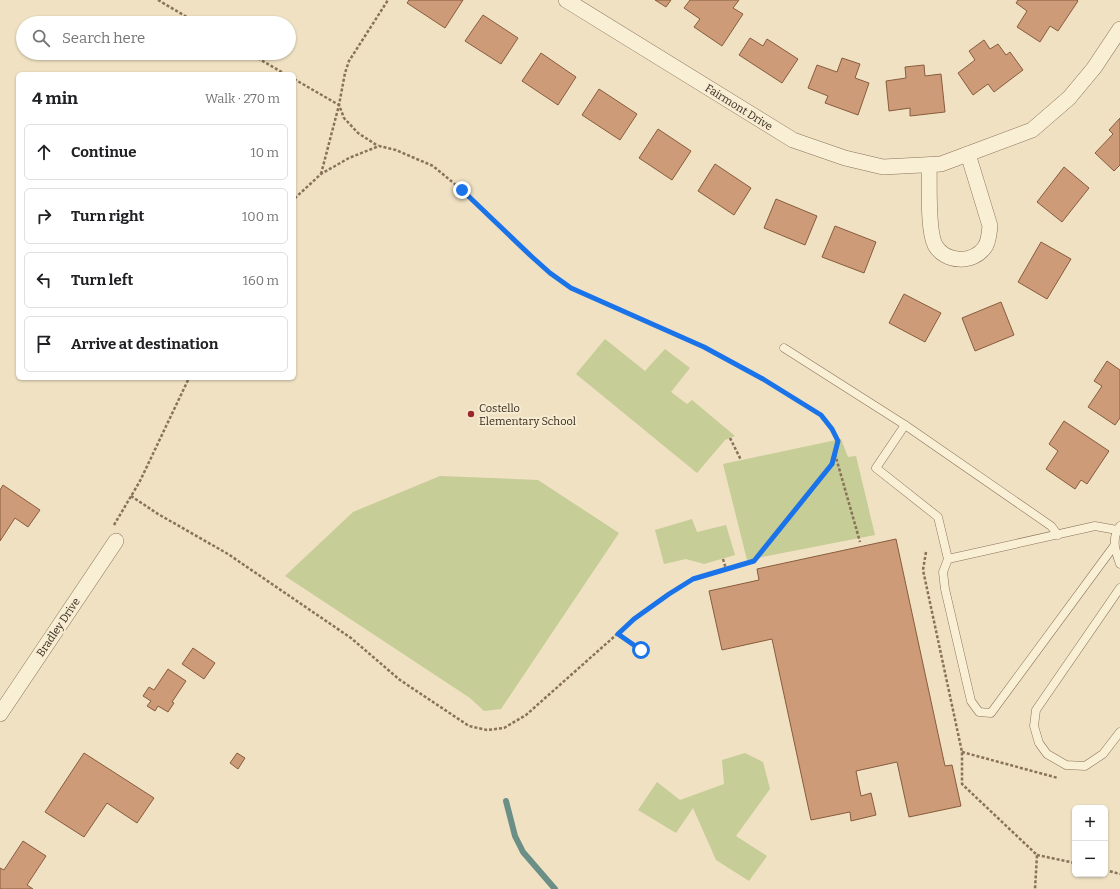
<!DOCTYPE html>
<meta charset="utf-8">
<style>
body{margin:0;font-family:Bitter,serif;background:#f2f2f2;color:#202124}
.controls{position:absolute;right:12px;bottom:12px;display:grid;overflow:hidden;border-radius:6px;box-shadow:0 1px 3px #0004}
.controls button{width:36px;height:36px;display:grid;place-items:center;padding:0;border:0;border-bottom:1px solid #e0e0e0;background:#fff;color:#202124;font:20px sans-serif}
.stop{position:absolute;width:12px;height:12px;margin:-9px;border:3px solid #1a73e8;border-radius:50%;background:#fff}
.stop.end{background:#1a73e8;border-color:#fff;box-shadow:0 1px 4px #0008}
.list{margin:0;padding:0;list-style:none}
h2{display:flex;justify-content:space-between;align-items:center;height:52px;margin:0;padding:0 16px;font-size:17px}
h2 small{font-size:13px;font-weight:400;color:#757577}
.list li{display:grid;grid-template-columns:26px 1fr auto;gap:12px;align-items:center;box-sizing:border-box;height:56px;margin:0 8px 8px;padding:0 8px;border:1px solid #e0e0e0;border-radius:6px}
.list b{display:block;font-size:15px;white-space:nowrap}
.list em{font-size:13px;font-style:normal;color:#757577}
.icon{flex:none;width:22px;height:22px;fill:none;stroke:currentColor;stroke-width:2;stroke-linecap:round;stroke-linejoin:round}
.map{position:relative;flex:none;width:1120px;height:889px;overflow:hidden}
.search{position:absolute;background:#fff;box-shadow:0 1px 3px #0004;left:16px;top:16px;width:280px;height:44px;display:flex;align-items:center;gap:10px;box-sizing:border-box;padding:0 14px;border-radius:22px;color:#757577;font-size:15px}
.panel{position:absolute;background:#fff;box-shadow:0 1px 3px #0004;left:16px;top:72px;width:280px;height:308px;border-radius:6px}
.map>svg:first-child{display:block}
.green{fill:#c6cd96}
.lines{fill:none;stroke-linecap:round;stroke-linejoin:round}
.stream{stroke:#6b8f86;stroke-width:6}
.building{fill:#cd9b77;stroke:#885c3e}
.service-casing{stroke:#897259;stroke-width:9}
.minor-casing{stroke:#897259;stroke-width:16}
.path{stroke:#897259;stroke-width:2.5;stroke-dasharray:3 2;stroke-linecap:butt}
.service{stroke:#f9efd5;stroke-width:8}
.minor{stroke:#f9efd5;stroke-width:15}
.route{stroke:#1a73e8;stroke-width:5}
.poi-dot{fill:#992829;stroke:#f6ecd2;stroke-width:1.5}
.labels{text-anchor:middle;stroke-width:4;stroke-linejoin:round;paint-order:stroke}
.street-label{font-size:11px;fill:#382a1d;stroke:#f6ecd2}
.poi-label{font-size:11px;fill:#382a1d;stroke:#f6ecd2;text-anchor:start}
</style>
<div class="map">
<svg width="1120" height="889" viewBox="0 0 1120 889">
<rect width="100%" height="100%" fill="#efe1c2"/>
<!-- green -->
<g class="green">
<polygon points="605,339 645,371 665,349 690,368 671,392 687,404 692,400 735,436 725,440 697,473 576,374"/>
<polygon points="841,439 848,457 856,456 875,535 747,560 723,464"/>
<polygon points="440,476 538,480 619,533 501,709 484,711 470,698 285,576 353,512"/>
<polygon points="692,519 697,532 726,525 735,555 704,564 686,559 664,564 655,530"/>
<polygon points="745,753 763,762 770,789 736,836 767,856 749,881 716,860 693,808 676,833 638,810 657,782 680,800 724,784 722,760"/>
</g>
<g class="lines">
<!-- stream -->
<polyline class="stream" points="506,801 515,836 523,852 555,889"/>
</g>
<!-- building -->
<g class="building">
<polygon points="409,0 463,0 445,28 407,3"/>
<polygon points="655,0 671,0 666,7"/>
<polygon points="690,0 739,0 733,8 743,14 722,46 694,27 700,19 684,8"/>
<polygon points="1018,0 1077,0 1078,1 1058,31 1050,26 1040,42 1017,27 1027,11 1016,3"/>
<polygon points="483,15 518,38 501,64 465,41"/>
<polygon points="750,38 763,46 767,39 798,59 782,83 739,55"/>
<polygon points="984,40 990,49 998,44 1006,55 1010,52 1023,70 994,92 988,84 973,95 958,73 975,60 969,51"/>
<polygon points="541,53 576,77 558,105 522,81"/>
<polygon points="842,58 860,64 855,78 869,83 858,115 825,103 828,96 808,88 817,65 837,72"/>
<polygon points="924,65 925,76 941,74 945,112 910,116 910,108 889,111 886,81 906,78 905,67"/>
<polygon points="599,89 637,114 620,140 582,115"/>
<polygon points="1120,118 1120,165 1114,171 1095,153 1113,134 1109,130"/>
<polygon points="658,129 691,151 672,180 639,158"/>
<polygon points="715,164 751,188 734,215 698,191"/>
<polygon points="1064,167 1089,188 1062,222 1037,202"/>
<polygon points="776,199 817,216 805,245 764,228"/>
<polygon points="835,226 876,242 864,273 822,257"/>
<polygon points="1041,242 1071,259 1047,299 1018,282"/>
<polygon points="904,294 941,313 925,342 889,323"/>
<polygon points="1001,302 1014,335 975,351 962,318"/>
<polygon points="1107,361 1120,370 1120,418 1115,425 1088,407 1102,386 1094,381"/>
<polygon points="1064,421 1109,451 1087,484 1081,480 1075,489 1046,469 1058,451 1049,444"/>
<polygon points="3,485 40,510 28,527 15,518 0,541 0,490"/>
<polygon points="896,539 945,766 952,765 961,806 909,817 897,762 856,771 861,796 871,793 876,815 851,821 850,812 811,820 772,639 722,650 709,591 759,580 757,569"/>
<polygon points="193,648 215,663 204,679 182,664"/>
<polygon points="168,669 186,681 172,702 174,703 168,712 158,706 155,711 147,706 151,701 143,696 149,687 154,690"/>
<polygon points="84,753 154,798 137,823 107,803 84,837 45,812"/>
<polygon points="237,753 245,758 238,769 230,763"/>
<polygon points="23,841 46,856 27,885 33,889 0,889 0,868 4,870"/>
</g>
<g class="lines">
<defs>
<g id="service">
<polyline points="784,348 905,425 1051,526 1058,535"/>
<polyline points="905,425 876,468 938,517 948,559"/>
<path d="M1120,526C1111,539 1115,550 1120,564"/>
<polyline points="1114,546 991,713 979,712 971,701 945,589 943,572 948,559 1095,526 1117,530"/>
<polyline points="1120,588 1036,710 1034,726 1039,743 1047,754 1066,765 1085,766 1103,754 1120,732"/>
</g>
<g id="minor">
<polyline points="566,0 793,140 845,158 883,167 941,164 1032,130 1069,98 1094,68 1120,29"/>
<path d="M929,165C930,183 927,229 935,245C945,263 973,264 985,247C989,241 989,233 990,226L968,154"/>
<polyline points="0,714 116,541"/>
</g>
</defs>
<!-- service casing -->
<use href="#service" class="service-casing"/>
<!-- minor casing -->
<use href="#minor" class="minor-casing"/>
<!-- path -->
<g class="path">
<polyline points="158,0 197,23"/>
<polyline points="249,53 285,74"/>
<polyline points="294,79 339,105 344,118 358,133 378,146"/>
<polyline points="321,174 339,105 345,73 349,61 388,0"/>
<polyline points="730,438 741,460"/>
<polyline points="835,454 860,542"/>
<polyline points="131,496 158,514 228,554 351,638 400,680 469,726 487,730 504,728 526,715 634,619 669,593 693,579 754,561 832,464 838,441 832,429 821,415 763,379 704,347 571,288 550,273 462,190 433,166 396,150 379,146 349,158 321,174 294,199"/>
<polyline points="114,525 140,481 189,378"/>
<polyline points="926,552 923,570 962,752 962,784 1037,855 1035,889"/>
<polyline points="723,559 726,569"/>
<polyline points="618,634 641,650"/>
<polyline points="962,752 1058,778"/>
<polyline points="1037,855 1075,863"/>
<polyline points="1105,870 1120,874"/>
</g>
<!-- service -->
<use href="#service" class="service"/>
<!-- minor -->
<use href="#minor" class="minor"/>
</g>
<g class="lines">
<!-- route -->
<polyline class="route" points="462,190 531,256 550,273 571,288 704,347 763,379 821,415 832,429 838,441 832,464 754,561 693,579 669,594 634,619 618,634 641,650"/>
</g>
<!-- markers -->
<circle class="poi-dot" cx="471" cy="414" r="4"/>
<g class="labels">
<!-- street labels -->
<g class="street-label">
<text transform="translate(739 107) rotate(32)" y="4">Fairmont Drive</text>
<text transform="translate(58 627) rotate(-56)" y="4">Bradley Drive</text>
</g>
<!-- poi labels -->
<g class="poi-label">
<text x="479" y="412">Costello<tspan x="479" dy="13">Elementary School</tspan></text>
</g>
</g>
</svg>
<div class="controls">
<button>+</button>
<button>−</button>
</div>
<div class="stop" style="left:641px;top:650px"></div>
<div class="stop end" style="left:462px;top:190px"></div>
<div class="search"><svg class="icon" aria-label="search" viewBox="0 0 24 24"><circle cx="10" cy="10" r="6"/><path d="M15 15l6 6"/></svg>Search here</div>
<section class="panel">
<h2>4 min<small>Walk · 270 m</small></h2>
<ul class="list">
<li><svg class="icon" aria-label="ahead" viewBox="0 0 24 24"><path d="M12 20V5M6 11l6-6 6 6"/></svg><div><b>Continue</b></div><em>10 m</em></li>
<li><svg class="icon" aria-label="right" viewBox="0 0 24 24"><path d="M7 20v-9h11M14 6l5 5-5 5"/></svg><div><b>Turn right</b></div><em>100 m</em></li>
<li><svg class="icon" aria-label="left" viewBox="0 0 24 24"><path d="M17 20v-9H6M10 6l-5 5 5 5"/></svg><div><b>Turn left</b></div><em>160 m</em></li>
<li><svg class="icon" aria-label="arrive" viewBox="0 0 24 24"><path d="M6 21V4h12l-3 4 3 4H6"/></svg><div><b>Arrive at destination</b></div></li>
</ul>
</section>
</div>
